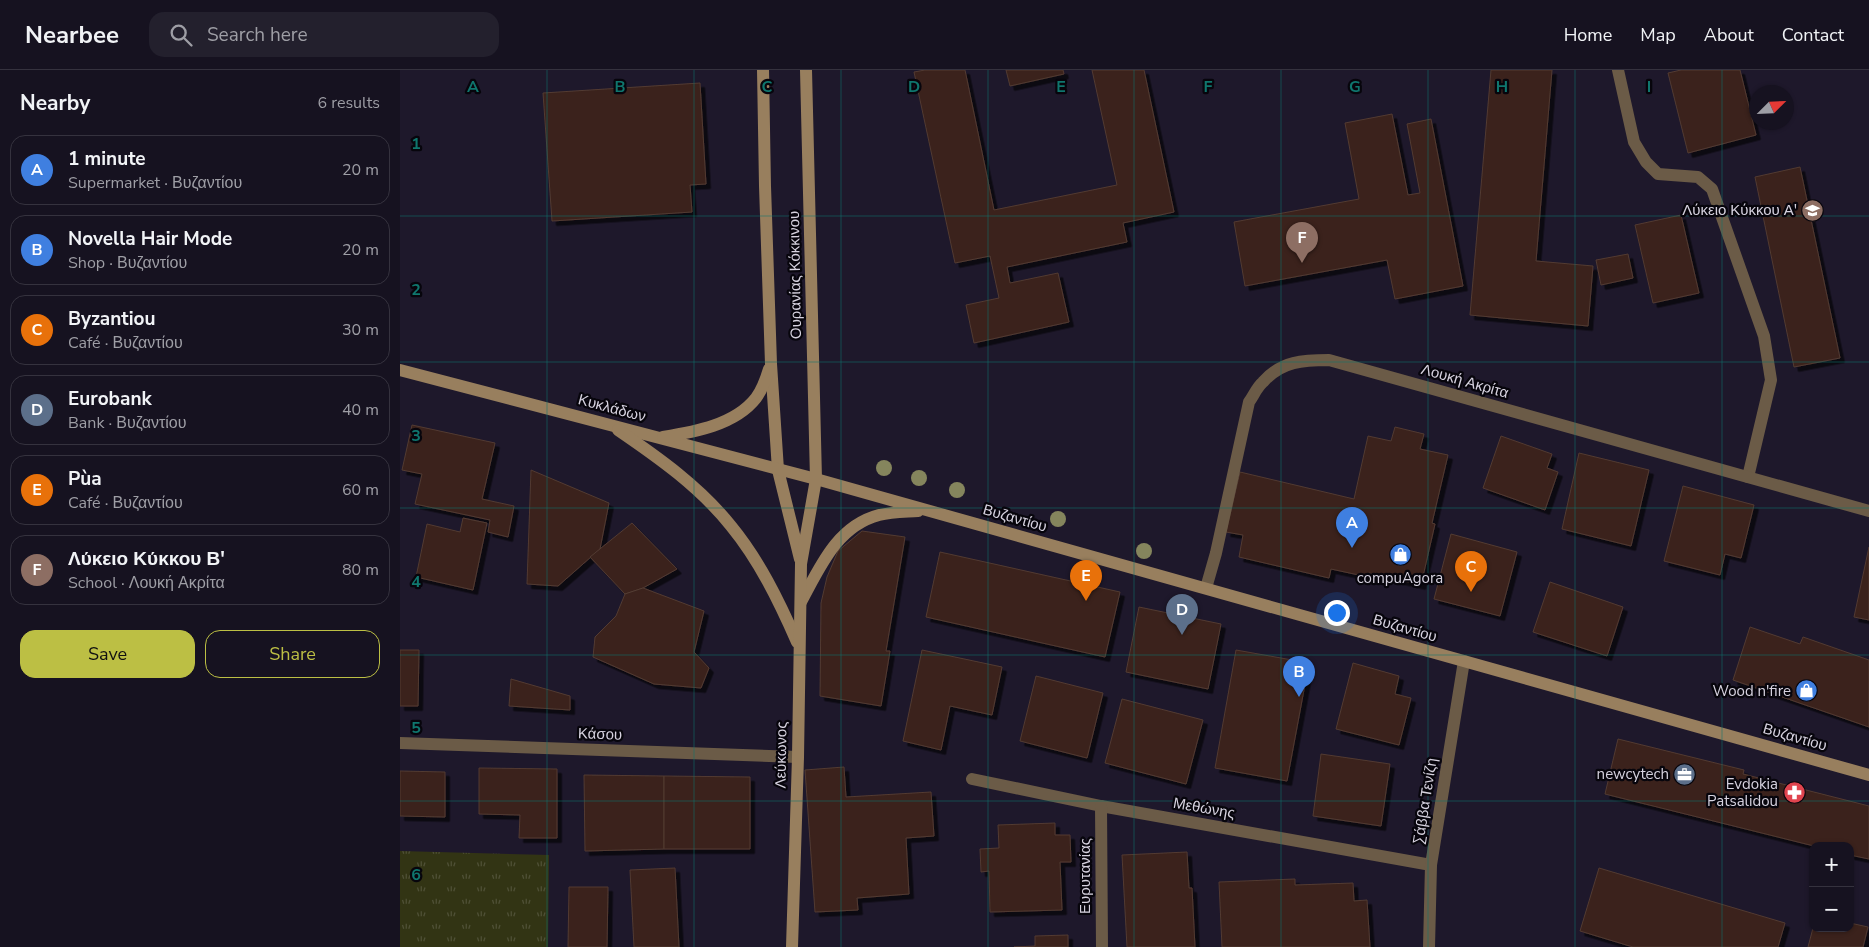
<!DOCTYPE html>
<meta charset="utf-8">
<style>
body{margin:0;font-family:"Nunito Sans",sans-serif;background:#23202d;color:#f1f3f6}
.controls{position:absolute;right:15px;bottom:15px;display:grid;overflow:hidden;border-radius:10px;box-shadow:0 1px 4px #0004}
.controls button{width:45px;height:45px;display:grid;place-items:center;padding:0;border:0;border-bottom:1px solid #35323e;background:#161220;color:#f1f3f6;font:25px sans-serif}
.compass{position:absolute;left:1349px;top:15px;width:45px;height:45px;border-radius:50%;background:#161220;box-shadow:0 1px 4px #0004;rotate:66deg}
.you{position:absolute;left:936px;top:542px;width:18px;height:18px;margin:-12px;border:4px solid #fff;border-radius:50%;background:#1a73e8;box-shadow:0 0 0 8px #1a73e833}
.badge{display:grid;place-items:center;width:32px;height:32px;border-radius:50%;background:#bcbf44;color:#fff;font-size:16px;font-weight:700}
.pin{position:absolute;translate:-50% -41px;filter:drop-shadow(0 1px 2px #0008)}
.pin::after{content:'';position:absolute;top:26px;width:18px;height:15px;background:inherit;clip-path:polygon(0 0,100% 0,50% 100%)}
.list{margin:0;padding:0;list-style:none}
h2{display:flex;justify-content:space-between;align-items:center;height:65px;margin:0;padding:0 20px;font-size:21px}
h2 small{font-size:16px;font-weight:400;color:#9e9ea5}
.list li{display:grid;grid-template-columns:32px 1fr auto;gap:15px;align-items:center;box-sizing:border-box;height:70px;margin:0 10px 10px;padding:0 10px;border:1px solid #35323e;border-radius:15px}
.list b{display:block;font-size:19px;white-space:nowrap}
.list p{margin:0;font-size:16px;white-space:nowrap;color:#9e9ea5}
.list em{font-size:16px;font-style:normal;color:#9e9ea5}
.actions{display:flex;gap:10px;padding:15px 20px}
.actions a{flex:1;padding:11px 0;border:1px solid #bcbf44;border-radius:15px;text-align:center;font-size:18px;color:#bcbf44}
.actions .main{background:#bcbf44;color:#111}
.icon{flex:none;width:28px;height:28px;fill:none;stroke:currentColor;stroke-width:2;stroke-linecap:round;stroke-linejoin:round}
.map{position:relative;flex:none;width:1469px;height:877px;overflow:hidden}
header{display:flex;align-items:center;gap:30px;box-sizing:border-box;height:70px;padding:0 25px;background:#161220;border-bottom:1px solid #35323e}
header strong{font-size:24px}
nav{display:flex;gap:28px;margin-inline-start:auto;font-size:18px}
.search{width:350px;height:45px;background:#23202d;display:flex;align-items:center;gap:12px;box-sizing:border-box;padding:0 18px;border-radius:15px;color:#9e9ea5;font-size:19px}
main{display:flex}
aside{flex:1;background:#161220}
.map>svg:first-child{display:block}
.grass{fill:url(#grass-tufts)}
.building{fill:#3a231c;stroke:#523a32;filter:url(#shadow)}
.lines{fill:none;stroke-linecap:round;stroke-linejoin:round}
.minor{stroke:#6b5b47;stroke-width:12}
.secondary{stroke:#987f5e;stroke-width:12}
.tree{fill:#85855d}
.grid{fill:none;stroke:#0f766e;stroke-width:1;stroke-opacity:0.55}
.labels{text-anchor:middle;stroke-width:4.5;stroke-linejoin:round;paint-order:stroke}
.poi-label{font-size:15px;fill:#d6d2df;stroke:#07050c;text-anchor:end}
.street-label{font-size:15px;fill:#d6d2df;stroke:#07050c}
.grid-label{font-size:16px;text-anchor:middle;font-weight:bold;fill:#0f766e;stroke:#07050c;stroke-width:4.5;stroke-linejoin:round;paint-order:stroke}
</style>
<header>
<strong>Nearbee</strong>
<div class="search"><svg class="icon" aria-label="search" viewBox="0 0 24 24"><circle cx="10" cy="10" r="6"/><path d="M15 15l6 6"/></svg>Search here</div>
<nav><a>Home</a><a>Map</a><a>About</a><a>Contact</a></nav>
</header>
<main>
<aside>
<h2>Nearby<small>6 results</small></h2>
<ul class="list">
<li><span class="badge" style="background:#3f7fe0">A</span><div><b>1 minute</b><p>Supermarket · Βυζαντίου</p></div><em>20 m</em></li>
<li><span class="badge" style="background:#3f7fe0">B</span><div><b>Novella Hair Mode</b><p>Shop · Βυζαντίου</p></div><em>20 m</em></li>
<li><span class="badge" style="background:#e8710a">C</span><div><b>Byzantiou</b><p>Café · Βυζαντίου</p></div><em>30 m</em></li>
<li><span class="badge" style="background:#5c6f8a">D</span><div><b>Eurobank</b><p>Bank · Βυζαντίου</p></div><em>40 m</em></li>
<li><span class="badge" style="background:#e8710a">E</span><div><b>Pùa</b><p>Café · Βυζαντίου</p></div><em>60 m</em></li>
<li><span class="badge" style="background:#8d6e63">F</span><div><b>Λύκειο Κύκκου Β'</b><p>School · Λουκή Ακρίτα</p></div><em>80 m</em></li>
</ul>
<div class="actions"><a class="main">Save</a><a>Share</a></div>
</aside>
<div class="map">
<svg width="1469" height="877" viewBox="0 0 1469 877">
<defs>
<pattern id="grass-tufts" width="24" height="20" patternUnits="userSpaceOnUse" patternTransform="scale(1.25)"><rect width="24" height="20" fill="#323414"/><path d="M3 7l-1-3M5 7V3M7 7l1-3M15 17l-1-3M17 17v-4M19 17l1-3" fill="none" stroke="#4f5036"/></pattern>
<filter id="shadow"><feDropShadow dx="4.5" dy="4.5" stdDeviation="0" flood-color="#0009"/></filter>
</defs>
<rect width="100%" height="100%" fill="#1e182b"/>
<!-- grass -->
<polygon class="grass" points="0,781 149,785 148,877 0,877"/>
<!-- building -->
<g class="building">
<polygon points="525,0 565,0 594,140 717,115 692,0 744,0 774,142 723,153 727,172 607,197 610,213 658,203 669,252 574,273 566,235 599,228 590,186 555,193 514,2"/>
<polygon points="606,0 663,0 664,4 610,16"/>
<polygon points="1091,0 1152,0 1136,191 1193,196 1188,256 1070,245"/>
<polygon points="1281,0 1340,0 1356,65 1288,83 1268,3"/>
<polygon points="300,13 306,114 290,115 292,142 152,151 143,23"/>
<polygon points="992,44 1008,125 1020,123 1007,54 1031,49 1063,216 995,229 987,190 845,216 834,152 959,129 945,53"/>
<polygon points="1400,97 1440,288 1394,297 1355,107"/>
<polygon points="1281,145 1299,223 1253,233 1235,155"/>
<polygon points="1228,184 1233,208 1201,215 1196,190"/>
<polygon points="12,355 95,373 82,429 114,436 108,467 88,462 90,450 15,434 22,404 2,400"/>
<polygon points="995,357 1024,364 1020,379 1048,385 1032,453 1035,454 1021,515 969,503 968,507 931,499 929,508 839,487 843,465 826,462 840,402 954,429 968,366 991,371"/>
<polygon points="1101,366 1152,384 1147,398 1158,402 1145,440 1083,418"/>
<polygon points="1179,383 1249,400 1231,476 1162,459"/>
<polygon points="131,400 209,433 200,479 158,516 127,514"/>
<polygon points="1283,416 1354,435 1341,488 1325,484 1320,505 1264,491"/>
<polygon points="63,448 87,453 73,520 16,507 27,454 60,462"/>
<polygon points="232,453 277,499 243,518 225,524 190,487"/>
<polygon points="462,461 505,467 486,581 490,581 481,636 420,626 421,533 427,507 438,481"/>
<polygon points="1051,464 1117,482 1100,546 1034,529"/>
<polygon points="1469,477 1469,550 1454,547"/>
<polygon points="540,482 720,522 705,587 526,547"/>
<polygon points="1150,512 1223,537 1207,586 1133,562"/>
<polygon points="243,518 304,541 294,582 309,598 301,618 254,614 193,587 195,567 216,546 225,524"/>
<polygon points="739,537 821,554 808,619 726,602"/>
<polygon points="1350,557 1400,574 1403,567 1469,590 1469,657 1333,610"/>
<polygon points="0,580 19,580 18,636 0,636"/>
<polygon points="522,580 602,597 592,645 550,636 541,680 503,671"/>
<polygon points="836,580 909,593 887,711 815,698"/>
<polygon points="953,593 999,606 995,624 1011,628 999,675 936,659"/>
<polygon points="636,606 703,623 687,688 620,671"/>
<polygon points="111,609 170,626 170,640 109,636"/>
<polygon points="722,629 803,650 786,714 705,693"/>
<polygon points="1218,669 1344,700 1343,704 1469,736 1469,789 1450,785 1450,776 1414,776 1205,724"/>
<polygon points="921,684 990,694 981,756 913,746"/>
<polygon points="444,697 446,727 531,722 534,766 506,768 509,824 457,828 458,840 415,842 405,700"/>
<polygon points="79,698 157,699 157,768 119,768 120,745 79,744"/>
<polygon points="0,701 45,702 45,747 0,746"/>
<polygon points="184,705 264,706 264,779 185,781"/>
<polygon points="264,706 350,707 350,779 264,779"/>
<polygon points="655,753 655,765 670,765 671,792 660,792 662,840 590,842 589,801 581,802 580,779 599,778 598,755"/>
<polygon points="787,782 789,818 792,818 795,877 727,877 722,785"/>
<polygon points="275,798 279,877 234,877 230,800"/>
<polygon points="1199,798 1385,853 1378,877 1233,877 1180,861"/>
<polygon points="895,809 895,815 953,813 954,831 967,830 970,877 822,877 819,812"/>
<polygon points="169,817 208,817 207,877 168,877"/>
<polygon points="1450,853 1468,857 1463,877 1408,877 1413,858 1450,858"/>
<polygon points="668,865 668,877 614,877 635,876 635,866"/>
</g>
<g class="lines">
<!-- minor -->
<g class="minor">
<polyline points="1218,0 1234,72 1246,92 1258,104 1298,107 1312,119 1364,266 1371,310 1348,407"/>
<path d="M806,518L816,483L849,332C854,325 857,317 863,312C881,291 904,290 929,290L1469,441"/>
<polyline points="0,673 398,687"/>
<polyline points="572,709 701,736 1031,795"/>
<polyline points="701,736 702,877"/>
<polyline points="1029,877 1031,795 1064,591"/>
</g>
<!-- secondary -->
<g class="secondary">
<polyline points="363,0 365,116 371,294 378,400 400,489"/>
<polyline points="0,300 416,409 1469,705"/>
<path d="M218,360C259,388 300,417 331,456C359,490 379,531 397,572"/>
<path d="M263,367C294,362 335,355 356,328C362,320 366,309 369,299"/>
<path d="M401,532C420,497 437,456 479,445C492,442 505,442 518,441"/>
<polyline points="392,877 398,687 401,494 416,409 406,0"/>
</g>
</g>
<!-- trees -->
<g class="tree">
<circle cx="484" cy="398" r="8"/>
<circle cx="519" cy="408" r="8"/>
<circle cx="557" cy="420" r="8"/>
<circle cx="658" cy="449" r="8"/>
<circle cx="744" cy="481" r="8"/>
</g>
<!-- grid -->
<path class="grid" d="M147,0V877M294,0V877M441,0V877M588,0V877M734,0V877M881,0V877M1028,0V877M1175,0V877M1322,0V877M0,146H1469M0,292H1469M0,438H1469M0,585H1469M0,731H1469"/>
<!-- icons -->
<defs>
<symbol id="school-disc" viewBox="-11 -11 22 22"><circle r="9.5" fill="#8d6e63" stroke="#07050c"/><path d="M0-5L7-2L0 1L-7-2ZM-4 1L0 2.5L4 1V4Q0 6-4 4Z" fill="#fff"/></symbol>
<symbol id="shop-disc" viewBox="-11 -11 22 22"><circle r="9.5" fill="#3f7fe0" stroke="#07050c"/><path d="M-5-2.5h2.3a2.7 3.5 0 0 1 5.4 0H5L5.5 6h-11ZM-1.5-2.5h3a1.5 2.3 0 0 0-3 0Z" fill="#fff"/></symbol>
<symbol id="office-disc" viewBox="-11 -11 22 22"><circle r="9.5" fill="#5c6f8a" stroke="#07050c"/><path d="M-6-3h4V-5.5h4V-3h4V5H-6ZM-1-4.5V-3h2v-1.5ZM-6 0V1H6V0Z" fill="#fff"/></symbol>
<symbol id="pharmacy-disc" viewBox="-11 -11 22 22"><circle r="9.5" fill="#e0444e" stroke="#07050c"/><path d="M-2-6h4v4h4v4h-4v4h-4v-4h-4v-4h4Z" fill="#fff"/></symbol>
</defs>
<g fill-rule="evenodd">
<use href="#school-disc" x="1400" y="128" width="25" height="25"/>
<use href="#shop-disc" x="988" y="472" width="25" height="25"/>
<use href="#shop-disc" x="1394" y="608" width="25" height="25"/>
<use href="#office-disc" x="1272" y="692" width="25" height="25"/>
<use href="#pharmacy-disc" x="1382" y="710" width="25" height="25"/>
</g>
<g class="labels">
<!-- poi labels -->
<g class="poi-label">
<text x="1397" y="145">Λύκειο Κύκκου Α'</text>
<text x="1000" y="513" text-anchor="middle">compuAgora</text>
<text x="1391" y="626">Wood n'fire</text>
<text x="1269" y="709">newcytech</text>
<text x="1378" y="719">Evdokia<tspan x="1378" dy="17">Patsalidou</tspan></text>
</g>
<!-- street labels -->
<g class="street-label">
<text transform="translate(395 205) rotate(-91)" y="5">Ουρανίας Κόκκινου</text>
<text transform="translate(1065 311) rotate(16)" y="5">Λουκή Ακρίτα</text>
<text transform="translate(212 338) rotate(15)" y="5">Κυκλάδων</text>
<text transform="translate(615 448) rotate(16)" y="5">Βυζαντίου</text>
<text transform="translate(1005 558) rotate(16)" y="5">Βυζαντίου</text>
<text transform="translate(200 664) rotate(2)" y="5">Κάσου</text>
<text transform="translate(1395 667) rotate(16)" y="5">Βυζαντίου</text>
<text transform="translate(381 685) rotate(-89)" y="5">Λεύκωνος</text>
<text transform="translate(1025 731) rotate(-81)" y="5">Σάββα Τενίζη</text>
<text transform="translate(804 738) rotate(10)" y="5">Μεθώνης</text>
<text transform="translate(685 806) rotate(-90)" y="5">Ευρυτανίας</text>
</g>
</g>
<g class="grid-label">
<text x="73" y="22">A</text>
<text x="220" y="22">B</text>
<text x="367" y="22">C</text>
<text x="514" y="22">D</text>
<text x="661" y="22">E</text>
<text x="808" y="22">F</text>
<text x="955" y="22">G</text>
<text x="1102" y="22">H</text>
<text x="1249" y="22">I</text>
<text x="16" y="79">1</text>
<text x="16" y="225">2</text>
<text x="16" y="371">3</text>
<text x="16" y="517">4</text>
<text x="16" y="663">5</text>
<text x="16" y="810">6</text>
</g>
</svg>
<div class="controls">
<button>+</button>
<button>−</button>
</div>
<svg class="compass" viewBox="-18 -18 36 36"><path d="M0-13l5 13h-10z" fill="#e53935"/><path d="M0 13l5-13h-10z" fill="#9e9ea5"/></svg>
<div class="you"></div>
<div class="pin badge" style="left:952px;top:478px;background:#3f7fe0">A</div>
<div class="pin badge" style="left:899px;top:627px;background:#3f7fe0">B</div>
<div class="pin badge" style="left:1071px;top:522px;background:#e8710a">C</div>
<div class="pin badge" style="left:782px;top:565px;background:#5c6f8a">D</div>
<div class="pin badge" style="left:686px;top:531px;background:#e8710a">E</div>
<div class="pin badge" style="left:902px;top:193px;background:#8d6e63">F</div>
</div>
</main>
